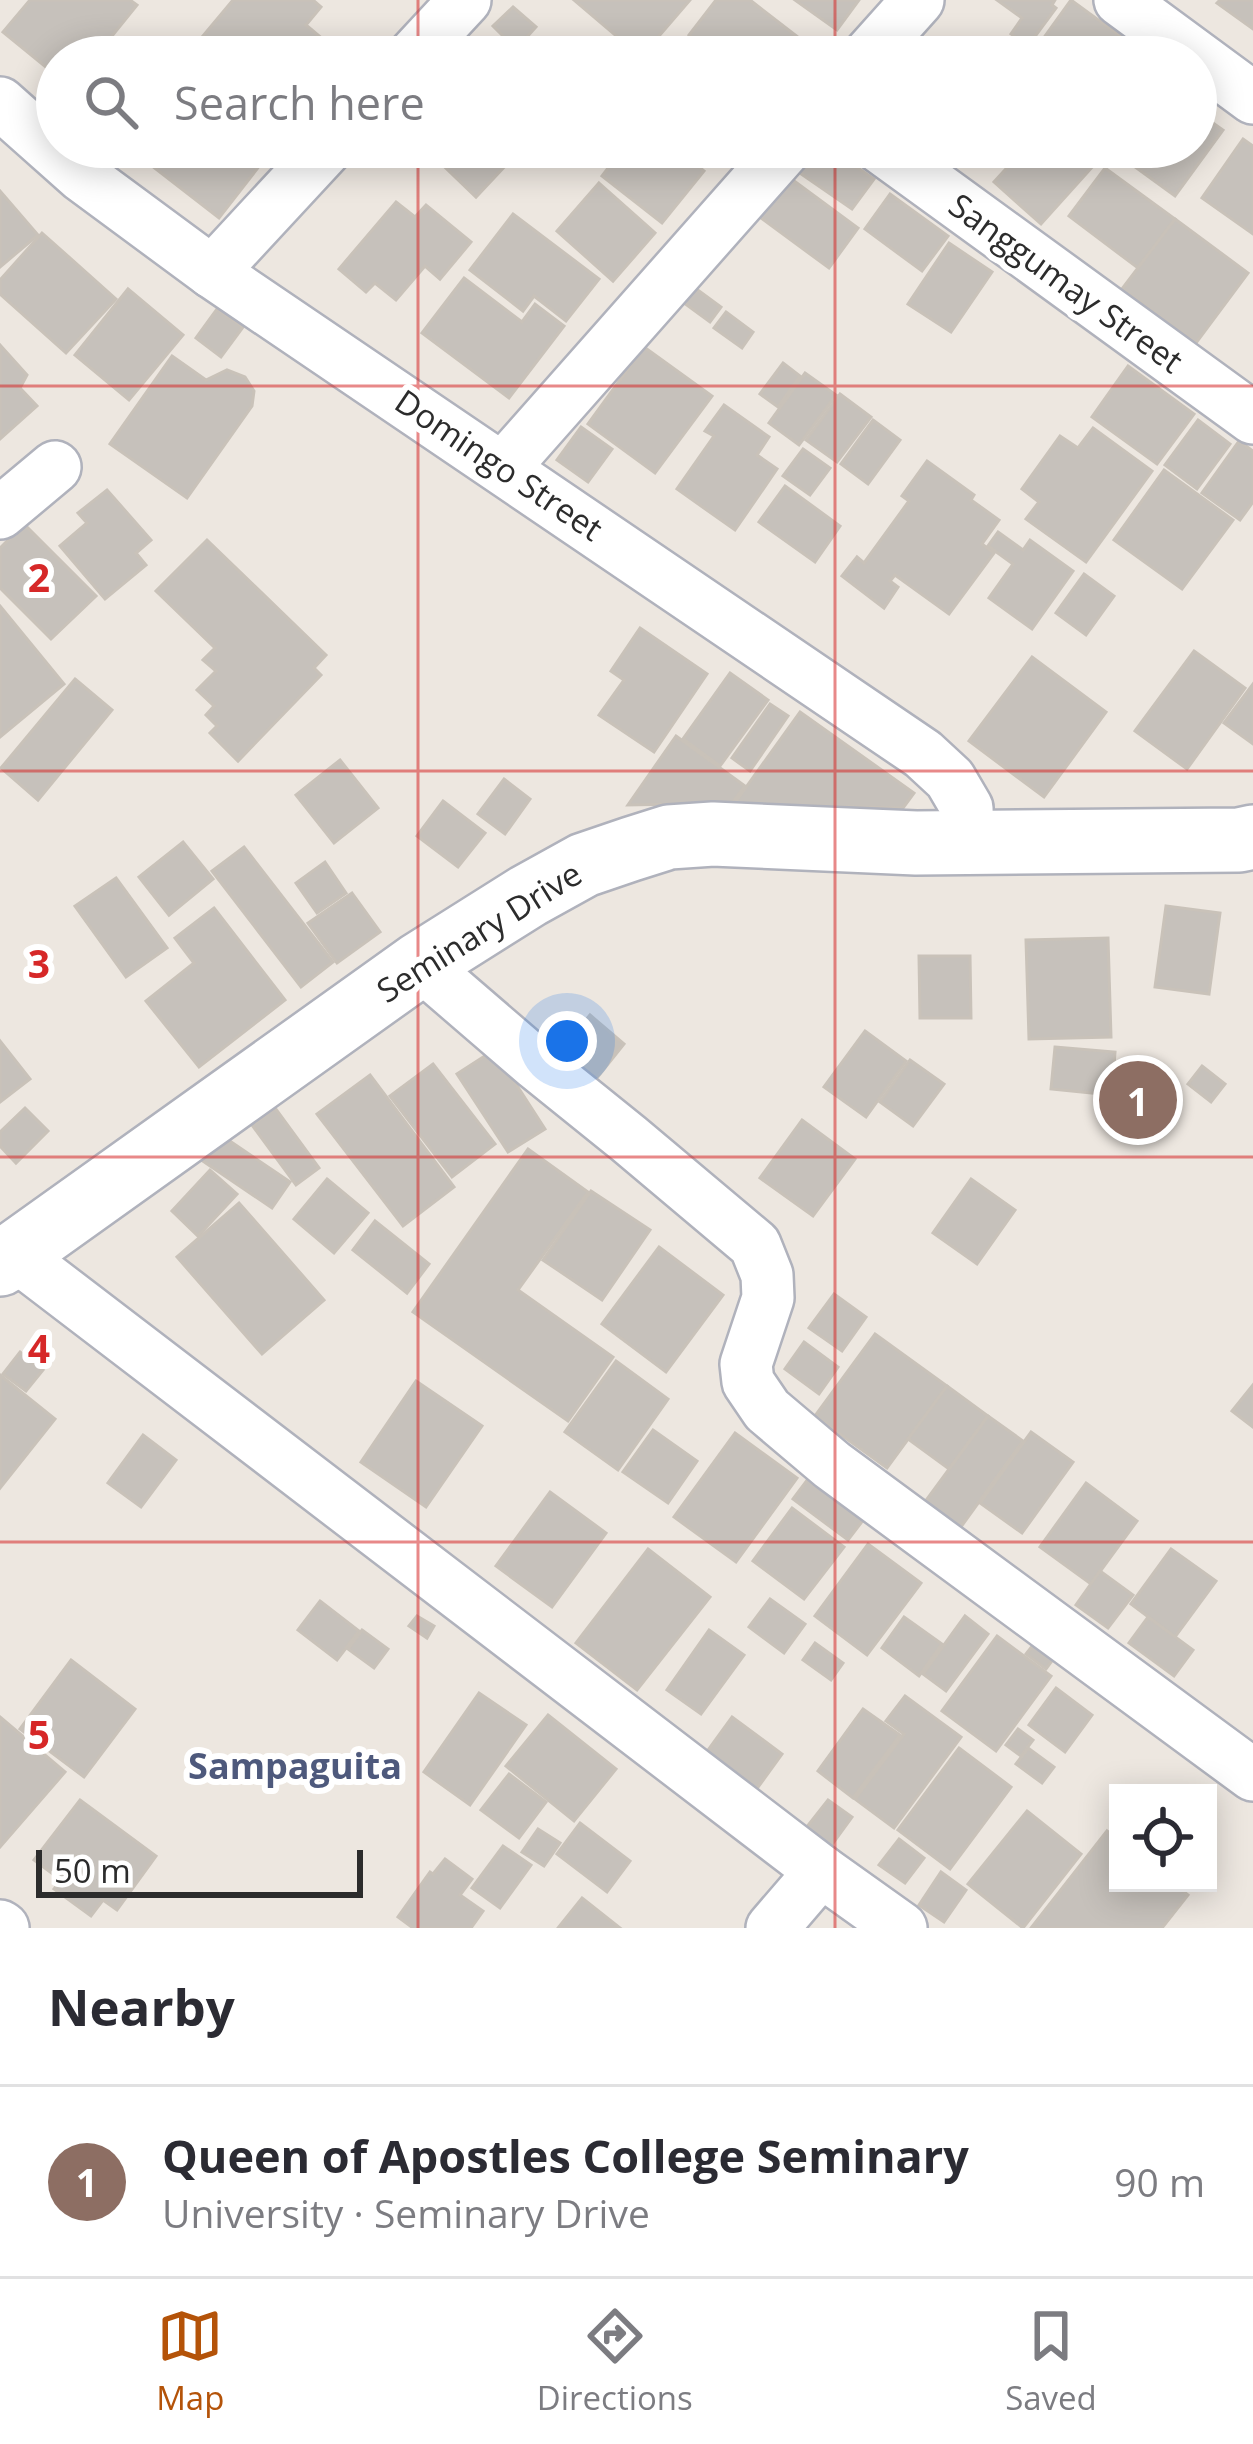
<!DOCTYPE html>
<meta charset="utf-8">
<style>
body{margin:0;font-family:"Open Sans",sans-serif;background:#f7f7f7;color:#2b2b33}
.controls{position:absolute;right:36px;bottom:36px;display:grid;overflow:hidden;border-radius:0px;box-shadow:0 6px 30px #0003}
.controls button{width:108px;height:108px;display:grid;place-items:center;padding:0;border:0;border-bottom:3px solid #e1e1e2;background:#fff;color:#2b2b33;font:60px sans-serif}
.scale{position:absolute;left:36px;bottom:30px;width:327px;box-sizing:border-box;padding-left:12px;border:6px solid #2c2c2c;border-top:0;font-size:33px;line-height:42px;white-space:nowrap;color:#2c2c2c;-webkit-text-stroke:9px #fff;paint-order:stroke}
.you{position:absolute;left:567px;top:1041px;width:42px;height:42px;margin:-30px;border:9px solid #fff;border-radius:50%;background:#1a73e8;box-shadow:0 0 0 18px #1a73e833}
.badge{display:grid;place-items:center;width:78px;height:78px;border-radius:50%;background:#b45309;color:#fff;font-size:39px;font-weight:700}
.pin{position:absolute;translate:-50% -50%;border:6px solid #fff;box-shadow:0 3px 12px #0006}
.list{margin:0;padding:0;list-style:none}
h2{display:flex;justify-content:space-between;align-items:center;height:156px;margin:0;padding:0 48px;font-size:51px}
h2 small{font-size:39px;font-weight:400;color:#7c7c81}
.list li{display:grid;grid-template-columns:78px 1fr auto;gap:36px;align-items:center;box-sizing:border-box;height:192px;padding:0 48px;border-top:3px solid #e1e1e2}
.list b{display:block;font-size:45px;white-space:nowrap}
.list p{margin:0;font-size:39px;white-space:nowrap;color:#7c7c81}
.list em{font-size:39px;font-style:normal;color:#7c7c81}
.icon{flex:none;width:66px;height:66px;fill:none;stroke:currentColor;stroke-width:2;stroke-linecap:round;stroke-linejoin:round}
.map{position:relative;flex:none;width:1253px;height:1928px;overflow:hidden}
.search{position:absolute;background:#fff;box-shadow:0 6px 30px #0003;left:36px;right:36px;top:36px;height:132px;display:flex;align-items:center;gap:30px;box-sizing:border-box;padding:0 42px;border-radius:66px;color:#7c7c81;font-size:45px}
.sheet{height:348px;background:#fff}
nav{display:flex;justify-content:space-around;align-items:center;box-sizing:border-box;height:168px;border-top:3px solid #e1e1e2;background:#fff;font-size:33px;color:#7c7c81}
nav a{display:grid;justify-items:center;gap:6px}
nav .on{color:#b45309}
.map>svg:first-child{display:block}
.building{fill:#c6c1bb;stroke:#c9c2b9;stroke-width:3}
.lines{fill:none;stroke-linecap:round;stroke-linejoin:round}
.minor-casing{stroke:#b0b2bc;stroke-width:56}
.tertiary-casing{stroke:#b0b2bc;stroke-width:68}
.minor{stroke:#fff;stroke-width:51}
.tertiary{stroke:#fff;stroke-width:63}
.grid{fill:none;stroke:#d62828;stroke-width:3;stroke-opacity:0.55}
.labels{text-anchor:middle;stroke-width:12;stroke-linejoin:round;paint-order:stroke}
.street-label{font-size:33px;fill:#2c2c2c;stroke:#fff}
.neighbourhood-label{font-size:36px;font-weight:bold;fill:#4e597c;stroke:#fff}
.grid-label{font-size:39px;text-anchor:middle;font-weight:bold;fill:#d62828;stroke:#fff;stroke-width:12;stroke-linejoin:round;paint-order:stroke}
</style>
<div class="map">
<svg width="1253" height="1928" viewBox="0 0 1253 1928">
<rect width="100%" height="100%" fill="#ede7e0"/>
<!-- building -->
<g class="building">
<polygon points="30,0 130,0 137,5 95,57 57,57 57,76 3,32"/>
<polygon points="233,0 313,0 321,7 306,25 325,41 311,57 203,57 201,55 205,50 197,43"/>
<polygon points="574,0 690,0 641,57"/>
<polygon points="716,0 750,0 803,41 791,57 717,57 689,35"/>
<polygon points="795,0 859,0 837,30"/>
<polygon points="997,0 1055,0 1052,5 1056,8 1028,46 1011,34 1022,18"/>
<polygon points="1071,0 1149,57 1030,57"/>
<polygon points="1220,0 1253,0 1253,29 1217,3"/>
<polygon points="513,7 536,27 516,49 493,26"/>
<polygon points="1196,111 1223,130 1175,196 1109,148 1196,147"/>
<polygon points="1243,139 1253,146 1253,234 1202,198"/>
<polygon points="138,147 274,147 219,218 134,152"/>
<polygon points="424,147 523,147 476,197"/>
<polygon points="624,147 674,147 704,171 662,223 602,176"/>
<polygon points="818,147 828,147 874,179 852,209 800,173"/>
<polygon points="1026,147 1072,147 1093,166 1041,224 994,182"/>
<polygon points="1105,168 1175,219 1138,268 1069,216"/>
<polygon points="786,175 858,228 829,268 757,215"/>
<polygon points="599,183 655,233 613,281 557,231"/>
<polygon points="0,191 38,235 0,267"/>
<polygon points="890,194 948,236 922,271 865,229"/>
<polygon points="396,202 415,217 426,205 471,242 440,279 425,266 396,300 375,283 366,292 339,269"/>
<polygon points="513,214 599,279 566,321 534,296 523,311 470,270"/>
<polygon points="1175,219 1248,273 1196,343 1122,289"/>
<polygon points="42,233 116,299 66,353 0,294 0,280"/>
<polygon points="949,243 992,272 951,332 908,304"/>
<polygon points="464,278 522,322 535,304 564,326 509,398 422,333"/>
<polygon points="695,288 721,307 710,322 684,303"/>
<polygon points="128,289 183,335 129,400 75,355"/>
<polygon points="217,309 243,327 221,357 196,338"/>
<polygon points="726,312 753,332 742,348 714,328"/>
<polygon points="0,345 27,375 20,388 37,406 0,439"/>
<polygon points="644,347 712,396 655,473 588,424"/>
<polygon points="172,356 206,380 227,370 245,377 254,391 252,406 187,498 110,444"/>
<polygon points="783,363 800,376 778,407 760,394"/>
<polygon points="1128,366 1194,414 1157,464 1092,417"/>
<polygon points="805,373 836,395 799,445 769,423"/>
<polygon points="840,394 871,417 837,462 806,440"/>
<polygon points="724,405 769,437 757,455 777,469 735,530 677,489 714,436 705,431"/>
<polygon points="873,420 900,440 868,484 841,464"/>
<polygon points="1198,420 1230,444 1197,489 1165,465"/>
<polygon points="581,427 612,449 588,482 557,460"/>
<polygon points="1093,428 1152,471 1086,562 1026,519 1039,502 1022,489 1060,436 1078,448"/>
<polygon points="1239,441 1253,451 1253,502 1240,520 1202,493"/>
<polygon points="803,449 830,468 810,495 783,476"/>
<polygon points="927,461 974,495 971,500 999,520 982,544 994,553 949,614 895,575 890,581 898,587 884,608 842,576 857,557 864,563 909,501 902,496"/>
<polygon points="1164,470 1233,520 1182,589 1114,540"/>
<polygon points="785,486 840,526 815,562 759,522"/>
<polygon points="107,490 151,540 136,553 146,565 105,599 60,546 87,523 78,513"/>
<polygon points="24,524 96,596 51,639 0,588 0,548"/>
<polygon points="998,532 1023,550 1030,540 1073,571 1032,629 989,598 1013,564 988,546"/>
<polygon points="207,540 326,655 314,668 321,675 238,761 210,733 217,726 206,715 214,706 197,690 216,671 203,660 215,648 156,591"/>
<polygon points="1084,574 1114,596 1086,635 1056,613"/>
<polygon points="0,606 64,684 0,737"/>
<polygon points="640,628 707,674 654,752 599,715 624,680 611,671"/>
<polygon points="1194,651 1245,688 1187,769 1135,731"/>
<polygon points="1032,657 1106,712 1044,797 969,741"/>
<polygon points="730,673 768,700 720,766 683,739"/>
<polygon points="75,679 112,710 38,800 1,768"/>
<polygon points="1253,684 1253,744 1224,723"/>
<polygon points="770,704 788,716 750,771 732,758"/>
<polygon points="800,712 914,793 903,808 734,804"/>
<polygon points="676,736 745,786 732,803 628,805"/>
<polygon points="340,760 378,808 334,843 296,795"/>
<polygon points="504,779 530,799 505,834 478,814"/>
<polygon points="443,801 485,833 458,867 417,836"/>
<polygon points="183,842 213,879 169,915 139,877"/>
<polygon points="244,847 333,962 301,987 212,871"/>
<polygon points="325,862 346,893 317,913 296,883"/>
<polygon points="116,878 167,948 126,977 75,906"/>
<polygon points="352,893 380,932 337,963 308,923"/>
<polygon points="1166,906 1220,913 1209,994 1155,987"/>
<polygon points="214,908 285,1000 199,1067 146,1001 194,963 175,938"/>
<polygon points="1108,938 1111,1037 1029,1039 1026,940"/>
<polygon points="919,956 970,956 971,1018 920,1018"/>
<polygon points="590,1015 624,1044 596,1079 561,1050"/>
<polygon points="865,1031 906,1061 866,1117 824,1087"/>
<polygon points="0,1041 30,1079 0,1102"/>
<polygon points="1055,1047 1115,1052 1112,1095 1051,1089"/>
<polygon points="494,1050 545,1129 508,1152 457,1074"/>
<polygon points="910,1060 944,1084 913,1126 880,1102"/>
<polygon points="433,1064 495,1144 452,1177 390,1096"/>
<polygon points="1202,1066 1225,1084 1211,1102 1188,1084"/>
<polygon points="370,1075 454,1187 403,1226 317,1114"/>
<polygon points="25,1108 48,1131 16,1163 0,1146 0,1132"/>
<polygon points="275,1108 319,1168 296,1185 252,1125"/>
<polygon points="802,1120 855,1159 813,1216 760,1178"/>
<polygon points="218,1133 290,1182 272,1208 200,1159"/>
<polygon points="528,1149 588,1192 518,1290 613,1357 568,1421 413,1312"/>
<polygon points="210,1170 237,1194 198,1236 172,1211"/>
<polygon points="327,1179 368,1213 334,1253 294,1219"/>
<polygon points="971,1179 1015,1210 977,1264 933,1233"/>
<polygon points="591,1191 650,1230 602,1300 543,1260"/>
<polygon points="239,1203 324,1300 262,1354 177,1257"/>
<polygon points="375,1221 429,1264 407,1293 353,1250"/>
<polygon points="659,1247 723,1295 666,1372 602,1324"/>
<polygon points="834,1294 866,1317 842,1351 809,1328"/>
<polygon points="875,1334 947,1386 887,1468 815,1416"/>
<polygon points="804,1342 838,1367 819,1394 785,1369"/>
<polygon points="20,1352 43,1370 26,1391 3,1374"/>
<polygon points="616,1361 668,1399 618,1470 565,1432"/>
<polygon points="0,1375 55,1419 0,1488"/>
<polygon points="416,1381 482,1426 426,1507 361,1462"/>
<polygon points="1253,1385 1253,1427 1232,1411"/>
<polygon points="947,1386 988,1416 949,1469 908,1439"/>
<polygon points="988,1416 1023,1441 958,1531 922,1506"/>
<polygon points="653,1430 697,1461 668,1503 623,1472"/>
<polygon points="1031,1432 1073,1462 1022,1533 980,1503"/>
<polygon points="735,1433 797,1478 736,1562 674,1517"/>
<polygon points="143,1435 176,1460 141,1507 108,1483"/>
<polygon points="811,1475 867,1515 848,1540 793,1499"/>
<polygon points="1086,1483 1137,1521 1091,1584 1040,1547"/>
<polygon points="550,1492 606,1533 552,1607 496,1566"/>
<polygon points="792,1508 844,1547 804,1599 753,1561"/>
<polygon points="868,1544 921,1583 867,1655 815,1616"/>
<polygon points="648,1549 710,1597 637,1690 576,1643"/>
<polygon points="1171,1549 1216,1581 1175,1637 1131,1604"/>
<polygon points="1100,1571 1133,1595 1108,1628 1076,1605"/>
<polygon points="770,1599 805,1624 784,1653 749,1627"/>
<polygon points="320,1601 359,1631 337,1660 298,1630"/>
<polygon points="417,1616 434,1626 427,1638 409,1626"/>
<polygon points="965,1616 988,1634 946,1691 923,1674"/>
<polygon points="904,1617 942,1644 919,1676 882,1648"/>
<polygon points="1148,1617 1193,1650 1174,1676 1129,1643"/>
<polygon points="362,1630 388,1649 374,1668 348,1649"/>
<polygon points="709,1630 744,1655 701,1714 667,1690"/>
<polygon points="997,1636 1051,1676 996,1751 942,1711"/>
<polygon points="1037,1640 1057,1654 1046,1669 1026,1654"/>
<polygon points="815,1643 843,1663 831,1680 803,1660"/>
<polygon points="71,1660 135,1709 84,1777 20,1729"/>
<polygon points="1056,1688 1092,1715 1065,1752 1029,1725"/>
<polygon points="479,1693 526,1725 470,1805 424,1772"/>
<polygon points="905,1696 961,1737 894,1828 855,1799 904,1734 886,1721"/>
<polygon points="863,1709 900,1735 853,1798 818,1771"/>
<polygon points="548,1715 616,1769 574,1821 506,1766"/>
<polygon points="0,1717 65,1772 0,1847"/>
<polygon points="732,1717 782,1754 756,1790 706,1753"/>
<polygon points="1018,1729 1033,1740 1021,1756 1006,1745"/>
<polygon points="959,1748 1011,1787 950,1869 898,1830"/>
<polygon points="1028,1748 1054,1767 1042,1783 1016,1764"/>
<polygon points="509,1774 546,1802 519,1838 481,1810"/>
<polygon points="80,1800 156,1856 117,1910 103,1900 91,1916 54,1889 61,1880 34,1860"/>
<polygon points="828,1800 852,1817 831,1846 806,1828"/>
<polygon points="1027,1811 1081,1854 1023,1928 968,1884"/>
<polygon points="580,1823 630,1861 607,1892 557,1854"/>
<polygon points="538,1829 560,1843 544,1866 522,1852"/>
<polygon points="1107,1831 1118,1840 1118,1883 1173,1883 1188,1895 1162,1928 1031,1928"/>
<polygon points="899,1839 924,1858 905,1883 879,1865"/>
<polygon points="503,1846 531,1865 500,1908 472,1888"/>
<polygon points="445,1859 472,1879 460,1895 483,1911 471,1928 413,1928 398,1917 430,1872 433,1874"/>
<polygon points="941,1872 966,1890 944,1922 919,1905"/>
<polygon points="582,1898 620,1928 558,1928"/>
</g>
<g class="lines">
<defs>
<g id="minor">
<polyline points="1120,0 1253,98"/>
<polyline points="412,57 465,0"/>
<polyline points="867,57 918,0"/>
<polyline points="0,103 82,176 212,272 923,754 950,779 967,808 968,842"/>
<polyline points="880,147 1253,418"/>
<polyline points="212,272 328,147"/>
<polyline points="504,467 787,147"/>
<polyline points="0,513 55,467"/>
<polyline points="420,964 536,1064 629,1139 755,1245 767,1275 768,1298 746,1364 748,1382 767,1410 832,1465 1253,1775"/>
<polyline points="14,1254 821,1871 901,1928"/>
<polyline points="0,1926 3,1928"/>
<polyline points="772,1928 821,1871"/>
</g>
<polyline id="tertiary" points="0,1264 420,964 528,896 584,865 631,849 669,837 713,834 916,843 1239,840 1253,837"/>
</defs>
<!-- minor casing -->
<use href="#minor" class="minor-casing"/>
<!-- tertiary casing -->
<use href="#tertiary" class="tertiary-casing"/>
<!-- minor -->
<use href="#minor" class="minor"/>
<!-- tertiary -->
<use href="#tertiary" class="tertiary"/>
</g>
<!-- grid -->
<path class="grid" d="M418,0V57M835,0V57M418,147V1928M835,147V1928M0,386H1253M0,771H1253M0,1157H1253M0,1542H1253"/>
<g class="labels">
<!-- street labels -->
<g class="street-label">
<text transform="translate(1066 283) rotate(36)" y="12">Sanggumay Street</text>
<text transform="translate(499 465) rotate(34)" y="12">Domingo Street</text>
<text transform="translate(479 932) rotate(-32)" y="12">Seminary Drive</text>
</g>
<!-- neighbourhood labels -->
<g class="neighbourhood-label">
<text x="295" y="1779">Sampaguita</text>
</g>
</g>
<g class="grid-label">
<text x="39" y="592">2</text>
<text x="39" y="978">3</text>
<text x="39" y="1363">4</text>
<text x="39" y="1749">5</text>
</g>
</svg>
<div class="controls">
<button><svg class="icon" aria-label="locate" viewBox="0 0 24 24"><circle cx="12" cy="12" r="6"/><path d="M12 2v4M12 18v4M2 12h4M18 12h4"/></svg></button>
</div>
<div class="scale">50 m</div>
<div class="you"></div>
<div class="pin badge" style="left:1138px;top:1100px;background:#8d6e63">1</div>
<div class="search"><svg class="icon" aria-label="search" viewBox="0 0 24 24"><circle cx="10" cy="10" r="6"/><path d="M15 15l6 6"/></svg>Search here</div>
</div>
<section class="sheet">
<h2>Nearby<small></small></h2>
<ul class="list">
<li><span class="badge" style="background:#8d6e63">1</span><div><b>Queen of Apostles College Seminary</b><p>University · Seminary Drive</p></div><em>90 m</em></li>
</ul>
</section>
<nav>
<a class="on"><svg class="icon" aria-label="map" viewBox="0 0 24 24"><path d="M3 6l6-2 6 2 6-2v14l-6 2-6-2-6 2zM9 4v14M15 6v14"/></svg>Map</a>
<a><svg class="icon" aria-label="directions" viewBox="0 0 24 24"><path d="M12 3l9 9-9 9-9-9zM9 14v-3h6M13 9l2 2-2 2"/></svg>Directions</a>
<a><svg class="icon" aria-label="saved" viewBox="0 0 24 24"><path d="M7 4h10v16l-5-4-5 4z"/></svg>Saved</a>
</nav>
